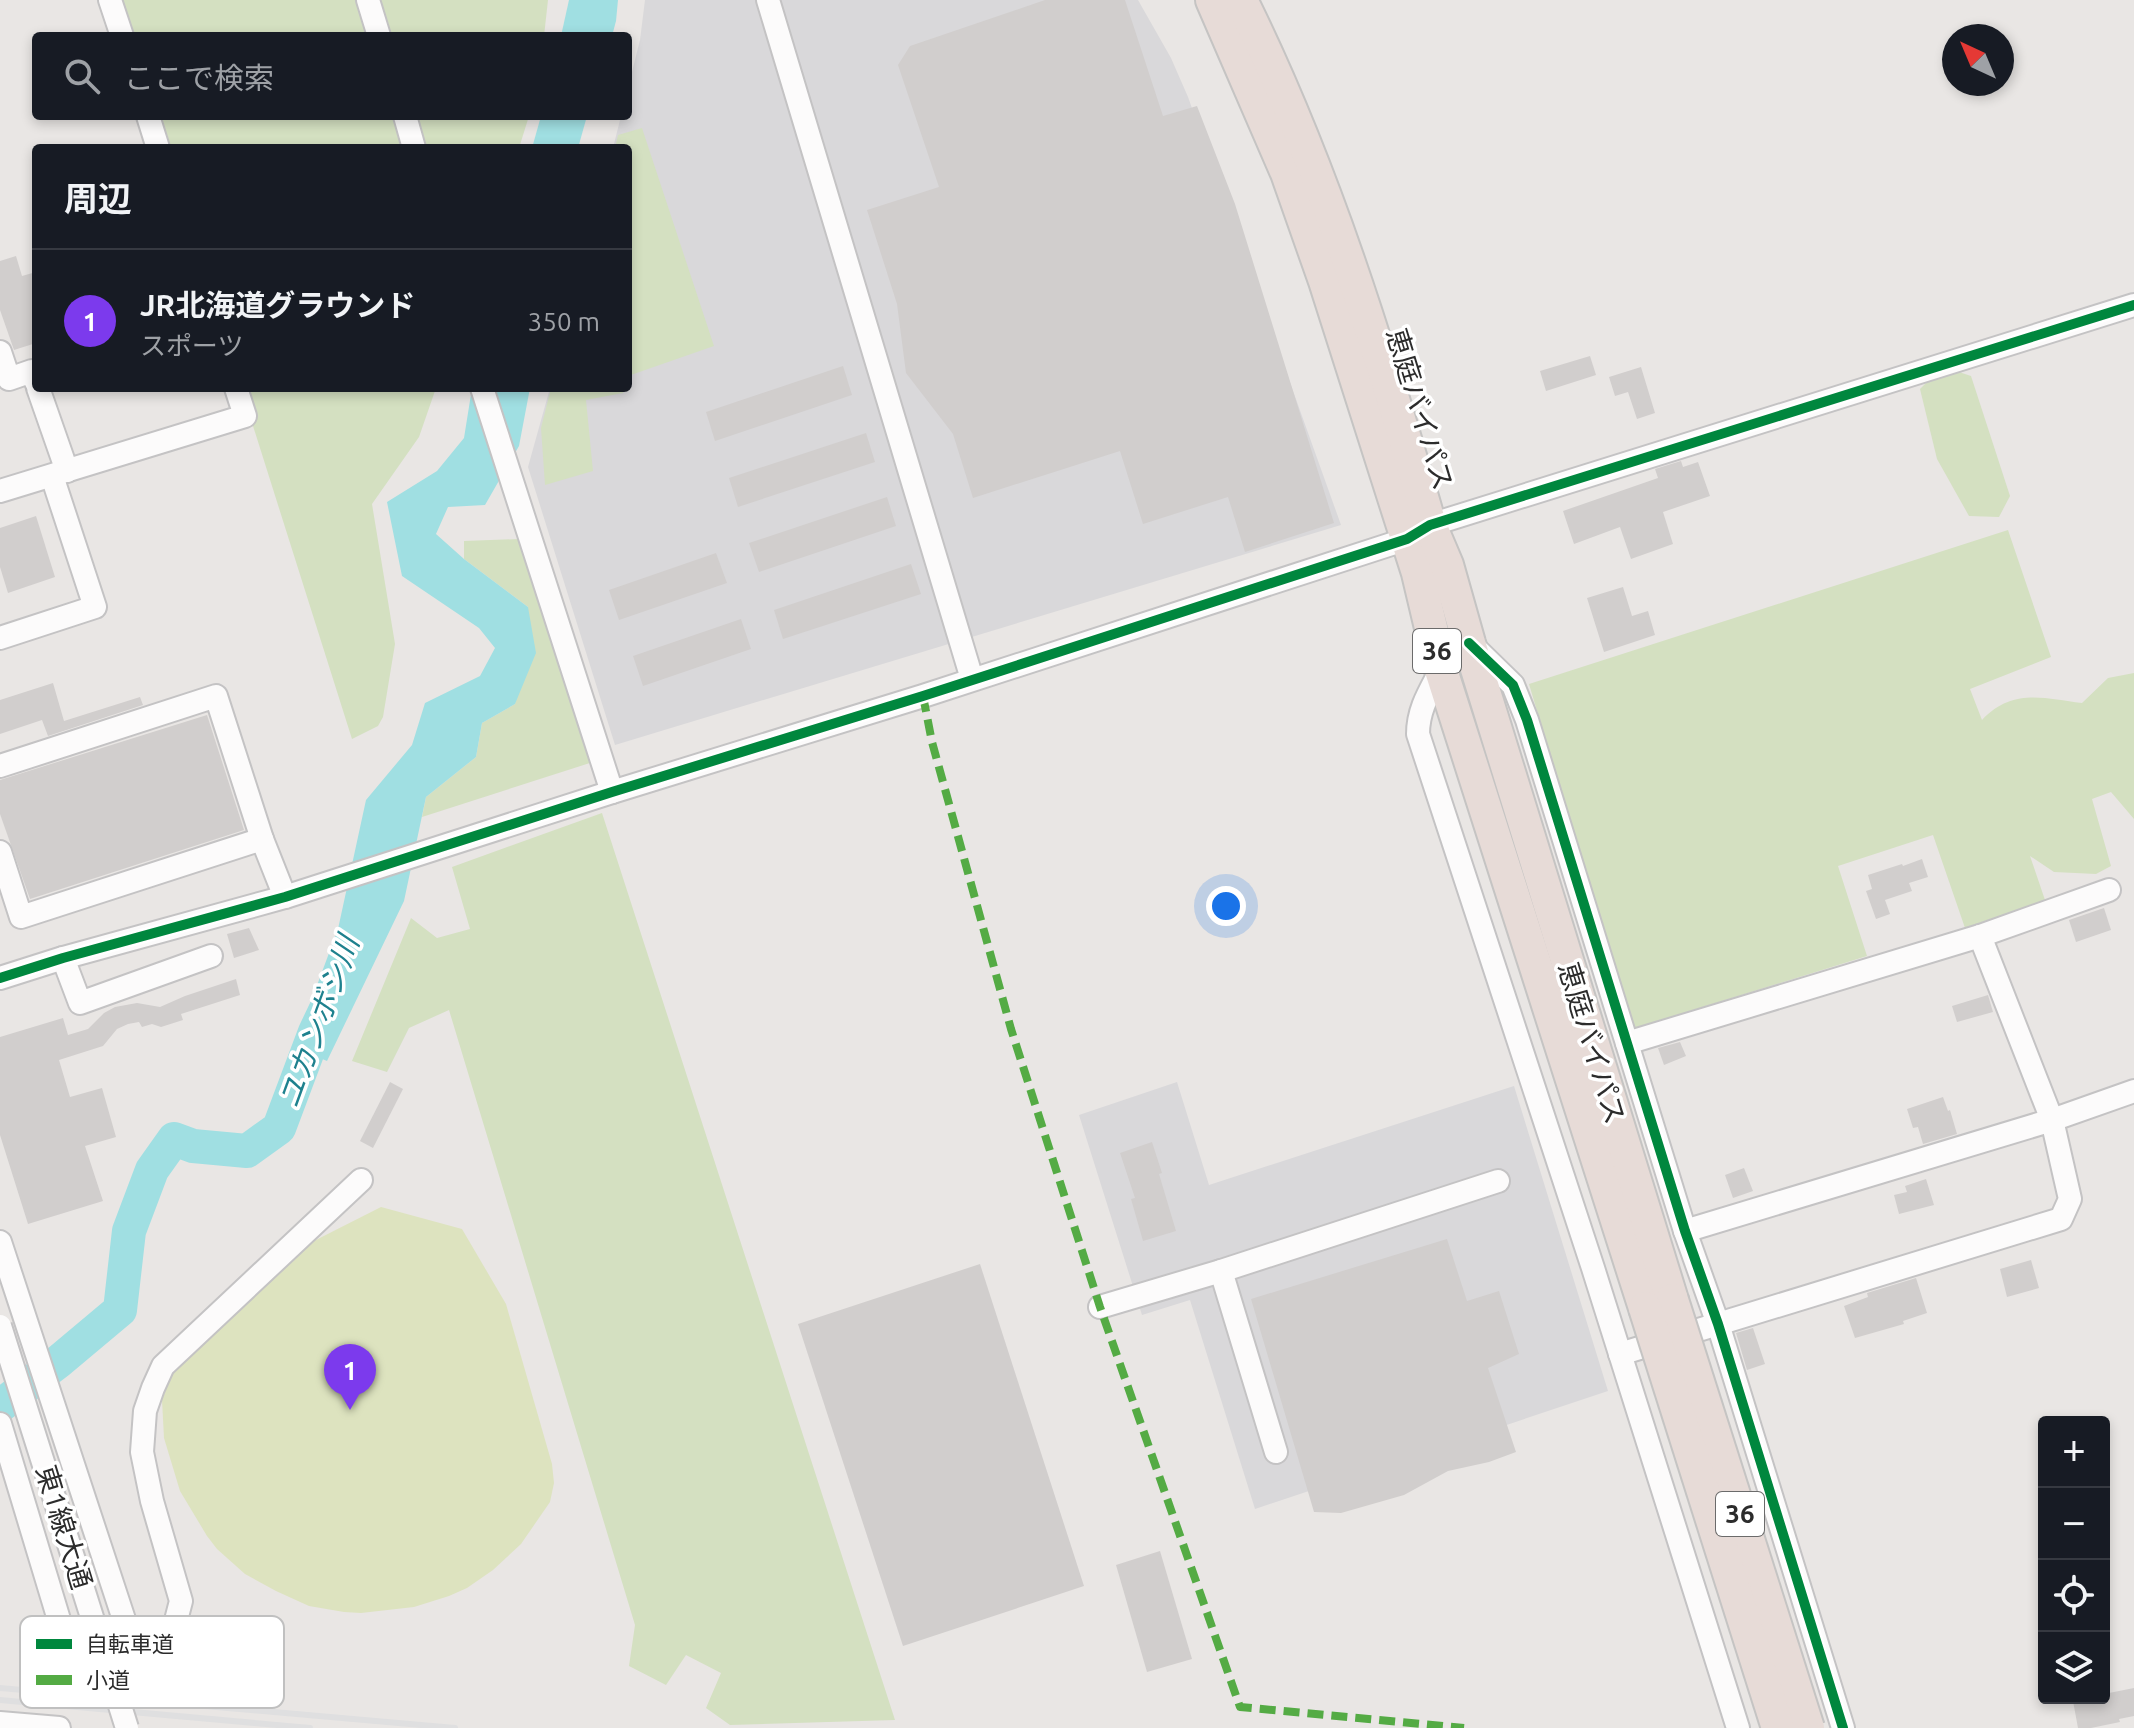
<!DOCTYPE html>
<html lang="ja">
<meta charset="utf-8">
<style>
body{margin:0;font-family:Ubuntu,"Noto Sans JP",sans-serif;background:#242831;color:#f1f3f6}
.controls{position:absolute;right:24px;bottom:24px;display:grid;overflow:hidden;border-radius:8px;box-shadow:0 4px 12px #0003}
.controls button{width:72px;height:72px;display:grid;place-items:center;padding:0;border:0;border-bottom:2px solid #363941;background:#171b24;color:#f1f3f6;font:40px sans-serif}
.compass{position:absolute;left:1942px;top:24px;width:72px;height:72px;border-radius:50%;background:#171b24;box-shadow:0 4px 12px #0003;rotate:316deg}
.you{position:absolute;left:1226px;top:906px;width:28px;height:28px;margin:-20px;border:6px solid #fff;border-radius:50%;background:#1a73e8;box-shadow:0 0 0 12px #1a73e833}
.badge{display:grid;place-items:center;width:52px;height:52px;border-radius:50%;background:#7c3aed;color:#fff;font-size:26px;font-weight:700}
.pin{position:absolute;translate:-50% -66px;filter:drop-shadow(0 2px 4px #0008)}
.pin::after{content:'';position:absolute;top:42px;width:28px;height:24px;background:inherit;clip-path:polygon(0 0,100% 0,50% 100%)}
.list{margin:0;padding:0;list-style:none}
h2{display:flex;justify-content:space-between;align-items:center;height:104px;margin:0;padding:0 32px;font-size:34px}
h2 small{font-size:26px;font-weight:400;color:#9ea1a6}
.list li{display:grid;grid-template-columns:52px 1fr auto;gap:24px;align-items:center;box-sizing:border-box;height:144px;padding:0 32px;border-top:2px solid #363941}
.list b{display:block;font-size:30px;white-space:nowrap}
.list p{margin:0;font-size:26px;white-space:nowrap;color:#9ea1a6}
.list em{font-size:26px;font-style:normal;color:#9ea1a6}
.icon{flex:none;width:44px;height:44px;fill:none;stroke:currentColor;stroke-width:2;stroke-linecap:round;stroke-linejoin:round}
.map{position:relative;flex:none;width:2134px;height:1728px;overflow:hidden}
.search{position:absolute;background:#171b24;box-shadow:0 4px 12px #0003;left:32px;top:32px;width:600px;height:88px;display:flex;align-items:center;gap:20px;box-sizing:border-box;padding:0 28px;border-radius:8px;color:#9ea1a6;font-size:30px}
.panel{position:absolute;background:#171b24;box-shadow:0 4px 12px #0003;left:32px;top:144px;width:600px;height:248px;border-radius:8px}
.map>svg:first-child{display:block}
.industrial{fill:#d9d8da}
.green{fill:#d4e0c1}
.pitch{fill:#dde3bf}
.water{fill:#a0dfe2}
.lines{fill:none;stroke-linecap:round;stroke-linejoin:round}
.river{stroke:#a0dfe2;stroke-width:34}
.building{fill:#d1cecd}
.minor-casing{stroke:#c4c3c4;stroke-width:26}
.highway-casing{stroke:#c5c4c3;stroke-width:36}
.minor{stroke:#fcfbfb;stroke-width:22}
.highway{stroke:#e7dbd7;stroke-width:32}
.rail{stroke:#dfdfe0;stroke-width:6}
.minor-bridge-casing{stroke:#c4c3c4;stroke-width:26;stroke-linecap:butt}
.highway-bridge-casing{stroke:#c5c4c3;stroke-width:36;stroke-linecap:butt}
.minor-bridge{stroke:#fcfbfb;stroke-width:22}
.highway-bridge{stroke:#e7dbd7;stroke-width:32}
.quiet{stroke:#54ab44;stroke-width:8;stroke-dasharray:16 8;stroke-linecap:butt}
.cycleway-casing{stroke:#fff;stroke-width:15}
.cycleway{stroke:#00873e;stroke-width:10}
.labels{text-anchor:middle;stroke-width:7;stroke-linejoin:round;paint-order:stroke}
.shield{fill:#fff;stroke:#6b6b6b;stroke-width:2}
.shield-label{font-size:26px;font-weight:bold;fill:#2c2c2c}
.street-label{font-size:28px;fill:#2c2c2c;stroke:#fff}
.water-label{font-size:30px;font-style:italic;fill:#1e818e;stroke:#fff}
.key{fill:#fff;stroke:#c0c0c0;stroke-width:2}
.key-label{font-size:22px;fill:#2c2c2c}
</style>
<div class="map">
<svg width="2134" height="1728" viewBox="0 0 2134 1728">
<rect width="100%" height="100%" fill="#e9e6e4"/>
<!-- industrial -->
<g class="industrial">
<polygon points="645,0 1138,0 1171,58 1188,97 1341,525 615,745 528,467 550,388 628,388 628,148 613,148 621,116 628,116 628,88 640,40"/>
<polygon points="1177,1082 1209,1185 1514,1086 1608,1391 1255,1509 1190,1300 1142,1315 1079,1115"/>
</g>
<!-- green -->
<g class="green">
<polygon points="119,0 548,0 544,36 130,36"/>
<polygon points="155,116 529,116 519,148 166,148"/>
<polygon points="642,128 714,346 628,376 628,148 615,148 618,135"/>
<polygon points="1940,369 1956,371 1971,376 2010,496 1999,517 1969,516 1937,459 1920,389"/>
<polygon points="241,388 436,388 419,437 372,504 395,644 383,717 378,726 352,739"/>
<polygon points="551,388 624,388 623,393 586,400 593,471 545,485 541,428"/>
<path d="M2008,530L2051,657L1970,689L1982,720C2012,688 2043,698 2082,703L2108,678L2134,673V819L2111,792L2092,799L2111,866L2096,874L2054,872L2030,856L2045,900L1965,928L1933,835L1838,866L1867,956L1632,1029L1529,684Z"/>
<polygon points="519,539 593,762 422,817 426,797 476,757 482,723 515,704 528,607 464,559 464,541"/>
<polygon points="602,813 895,1720 730,1725 706,1708 721,1673 686,1655 666,1685 629,1666 635,1625 449,1010 409,1028 387,1072 352,1061 411,918 437,938 470,929 452,867"/>
</g>
<!-- pitch -->
<polygon class="pitch" points="381,1207 462,1229 506,1304 552,1464 554,1483 550,1502 521,1544 493,1570 467,1588 449,1596 414,1607 361,1613 344,1612 309,1606 276,1591 245,1574 217,1549 207,1536 180,1491 164,1438 162,1400 174,1367 306,1245"/>
<!-- water -->
<g class="water">
<polygon points="569,0 618,0 616,21 612,36 561,36"/>
<polygon points="541,116 587,116 578,148 532,148"/>
<polygon points="472,388 530,388 519,446 485,505 448,507 436,534 464,559 528,607 536,653 515,704 482,723 476,757 426,797 404,901 327,1061 294,1047 338,929 366,800 412,745 425,703 480,676 495,648 479,628 402,576 387,502 437,471 464,438"/>
</g>
<g class="lines">
<!-- river -->
<polyline class="river" points="0,1406 58,1362 120,1310 129,1231 152,1170 174,1139 193,1146 247,1151 279,1128 315,1032 325,1011"/>
</g>
<!-- building -->
<g class="building">
<polygon points="1045,0 1125,0 1163,116 1197,106 1235,204 1334,523 1245,552 1228,497 1143,524 1120,451 973,498 953,434 906,373 897,304 867,210 939,187 898,65 910,46"/>
<polygon points="16,256 22,276 36,272 36,343 14,350 0,310 0,261"/>
<polygon points="1590,356 1596,375 1546,391 1540,371"/>
<polygon points="843,366 852,395 715,441 706,412"/>
<polygon points="1641,367 1655,413 1637,419 1628,392 1615,396 1609,377"/>
<polygon points="866,433 875,462 738,507 729,478"/>
<polygon points="1681,461 1683,467 1698,462 1710,496 1663,512 1673,544 1631,559 1620,527 1574,544 1563,511 1658,478 1655,469"/>
<polygon points="887,497 896,526 759,572 749,543"/>
<polygon points="36,516 55,577 8,593 0,567 0,528"/>
<polygon points="716,553 727,583 619,620 609,590"/>
<polygon points="911,564 921,594 783,639 774,610"/>
<polygon points="1623,587 1632,616 1648,611 1655,635 1604,652 1587,598"/>
<polygon points="741,619 751,649 643,686 633,656"/>
<polygon points="53,683 64,721 140,697 143,705 48,736 42,720 0,734 0,700"/>
<polygon points="207,715 244,830 30,899 0,814 0,780"/>
<polygon points="1922,859 1928,877 1909,883 1912,891 1885,900 1890,914 1876,919 1866,891 1872,889 1868,875 1902,864 1903,866"/>
<polygon points="2104,908 2111,930 2076,942 2069,920"/>
<polygon points="249,928 259,950 234,958 227,934"/>
<polygon points="236,979 240,995 181,1014 183,1020 161,1027 152,1024 142,1027 139,1022 128,1024 117,1029 103,1046 59,1060 70,1097 102,1088 116,1137 85,1146 103,1201 28,1224 0,1135 0,1037 63,1018 68,1035 88,1029 104,1013 115,1007 137,1003 160,1007 185,996"/>
<polygon points="1988,995 1993,1012 1957,1022 1952,1006"/>
<polygon points="1680,1042 1686,1056 1664,1065 1658,1048"/>
<polygon points="390,1082 403,1089 373,1148 360,1141"/>
<polygon points="1943,1097 1948,1111 1950,1110 1957,1134 1923,1144 1918,1127 1913,1128 1907,1109"/>
<polygon points="1152,1142 1162,1173 1159,1174 1176,1231 1143,1241 1131,1199 1135,1198 1120,1153"/>
<polygon points="1744,1168 1753,1191 1733,1198 1725,1175"/>
<polygon points="1926,1179 1934,1205 1899,1214 1894,1195 1907,1192 1905,1186"/>
<polygon points="1447,1239 1467,1301 1499,1291 1519,1354 1488,1368 1516,1452 1489,1462 1448,1471 1404,1495 1341,1513 1314,1512 1251,1299"/>
<polygon points="2031,1260 2039,1288 2007,1297 2000,1269"/>
<polygon points="980,1264 1084,1586 903,1646 798,1324"/>
<polygon points="1916,1278 1927,1313 1903,1321 1904,1324 1855,1338 1844,1306 1868,1297 1867,1293"/>
<polygon points="1753,1328 1765,1364 1747,1370 1736,1333"/>
<polygon points="1160,1551 1192,1659 1147,1672 1116,1565"/>
<polygon points="2134,1688 2134,1716 2119,1719 2120,1722 2091,1728 2078,1728 2073,1701 2104,1698 2104,1694"/>
</g>
<g class="lines">
<defs>
<g id="minor">
<polyline points="110,0 122,36"/>
<polyline points="368,0 379,36"/>
<polyline points="768,0 972,679"/>
<polyline points="148,116 158,148"/>
<polyline points="405,116 414,148"/>
<polyline points="0,352 9,379 32,371 36,382"/>
<polyline points="38,388 67,471"/>
<polyline points="482,388 612,792"/>
<polyline points="0,491 245,416 236,388"/>
<polyline points="0,638 95,607 52,476"/>
<polyline points="1473,646 1513,685 1527,720 1685,1231 1718,1324 1843,1728"/>
<path d="M1441,670C1430,691 1418,709 1418,734L1593,1268L1738,1728"/>
<polyline points="0,766 216,696 262,839 285,897"/>
<polyline points="0,852 21,917 262,839"/>
<polyline points="63,958 80,1003 211,956"/>
<polyline points="0,978 63,958 285,897 612,792 923,696 1407,539 1430,525 2134,305"/>
<polyline points="1627,1043 1980,936 2109,890"/>
<polyline points="1685,1231 2052,1120 2134,1091"/>
<polyline points="0,1242 133,1647"/>
<polyline points="1221,1271 1276,1452"/>
<polyline points="1100,1307 1221,1271 1498,1181"/>
<polyline points="1620,1354 2061,1219 2070,1199 2052,1120 1980,936"/>
<polyline points="0,1424 66,1643 133,1647 158,1643 174,1628 181,1601 152,1501 142,1452 145,1411 153,1388 163,1366 361,1180"/>
<polyline points="0,1723 59,1728"/>
</g>
<g id="highway">
<polyline points="1212,0 1287,173 1325,281 1418,573 1441,670 1645,1308"/>
<path d="M1241,0C1324,168 1379,346 1430,525L1447,565L1469,643L1672,1300"/>
</g>
</defs>
<!-- minor casing -->
<use href="#minor" class="minor-casing"/>
<!-- highway casing -->
<use href="#highway" class="highway-casing"/>
<!-- minor -->
<use href="#minor" class="minor"/>
<!-- highway -->
<use href="#highway" class="highway"/>
<!-- rail -->
<g class="rail">
<polyline points="0,1688 455,1728"/>
<polyline points="0,1700 310,1728"/>
</g>
<defs>
<polyline id="minor-bridge" points="0,1326 127,1728"/>
<g id="highway-bridge">
<polyline points="1672,1300 1808,1728"/>
<polyline points="1645,1308 1778,1728"/>
</g>
</defs>
<!-- minor-bridge casing -->
<use href="#minor-bridge" class="minor-bridge-casing"/>
<!-- highway-bridge casing -->
<use href="#highway-bridge" class="highway-bridge-casing"/>
<!-- minor-bridge -->
<use href="#minor-bridge" class="minor-bridge"/>
<!-- highway-bridge -->
<use href="#highway-bridge" class="highway-bridge"/>
<!-- quiet -->
<polyline class="quiet" points="923,696 932,742 1011,1029 1100,1307 1240,1707 1464,1728"/>
<defs>
<g id="cycleway">
<polyline points="1469,643 1513,685 1527,720 1685,1231 1718,1324 1843,1728"/>
<polyline points="0,978 63,958 285,897 612,792 923,696 1407,539 1430,525 2134,305"/>
</g>
</defs>
<!-- cycleway casing -->
<use href="#cycleway" class="cycleway-casing"/>
<!-- cycleway -->
<use href="#cycleway" class="cycleway"/>
</g>
<g class="labels">
<!-- shield labels -->
<g class="shield">
<rect x="1413" y="629" width="48" height="44" rx="6"/>
<rect x="1716" y="1492" width="48" height="44" rx="6"/>
</g>
<g class="shield-label">
<text x="1437" y="660">36</text>
<text x="1740" y="1523">36</text>
</g>
<!-- street labels -->
<g class="street-label">
<text transform="translate(1420 409) rotate(73)" y="10">恵庭バイパス</text>
<text transform="translate(1592 1043) rotate(73)" y="10">恵庭バイパス</text>
<text transform="translate(64 1527) rotate(73)" y="10">東1線大通</text>
</g>
<!-- water labels -->
<g class="water-label">
<text transform="translate(319 1022) rotate(-70)" y="10">ユカンボシ川</text>
</g>
</g>
<!-- legend -->
<rect x="20" y="1616" width="264" height="92" rx="12" class="key"/>
<rect x="36" y="1639" width="36" height="10" fill="#00873e"/>
<rect x="36" y="1675" width="36" height="10" fill="#54ab44"/>
<g class="key-label">
<text x="86" y="1652">自転車道</text>
<text x="86" y="1688">小道</text>
</g>
</svg>
<div class="controls">
<button>+</button>
<button>−</button>
<button><svg class="icon" aria-label="locate" viewBox="0 0 24 24"><circle cx="12" cy="12" r="6"/><path d="M12 2v4M12 18v4M2 12h4M18 12h4"/></svg></button>
<button><svg class="icon" aria-label="layers" viewBox="0 0 24 24"><path d="M12 4l9 5-9 5-9-5zM3 14l9 5 9-5"/></svg></button>
</div>
<svg class="compass" viewBox="-18 -18 36 36"><path d="M0-13l5 13h-10z" fill="#e53935"/><path d="M0 13l5-13h-10z" fill="#9ea1a6"/></svg>
<div class="you"></div>
<div class="pin badge" style="left:350px;top:1410px">1</div>
<div class="search"><svg class="icon" aria-label="search" viewBox="0 0 24 24"><circle cx="10" cy="10" r="6"/><path d="M15 15l6 6"/></svg>ここで検索</div>
<section class="panel">
<h2>周辺<small></small></h2>
<ul class="list">
<li><span class="badge">1</span><div><b>JR北海道グラウンド</b><p>スポーツ</p></div><em>350 m</em></li>
</ul>
</section>
</div>
